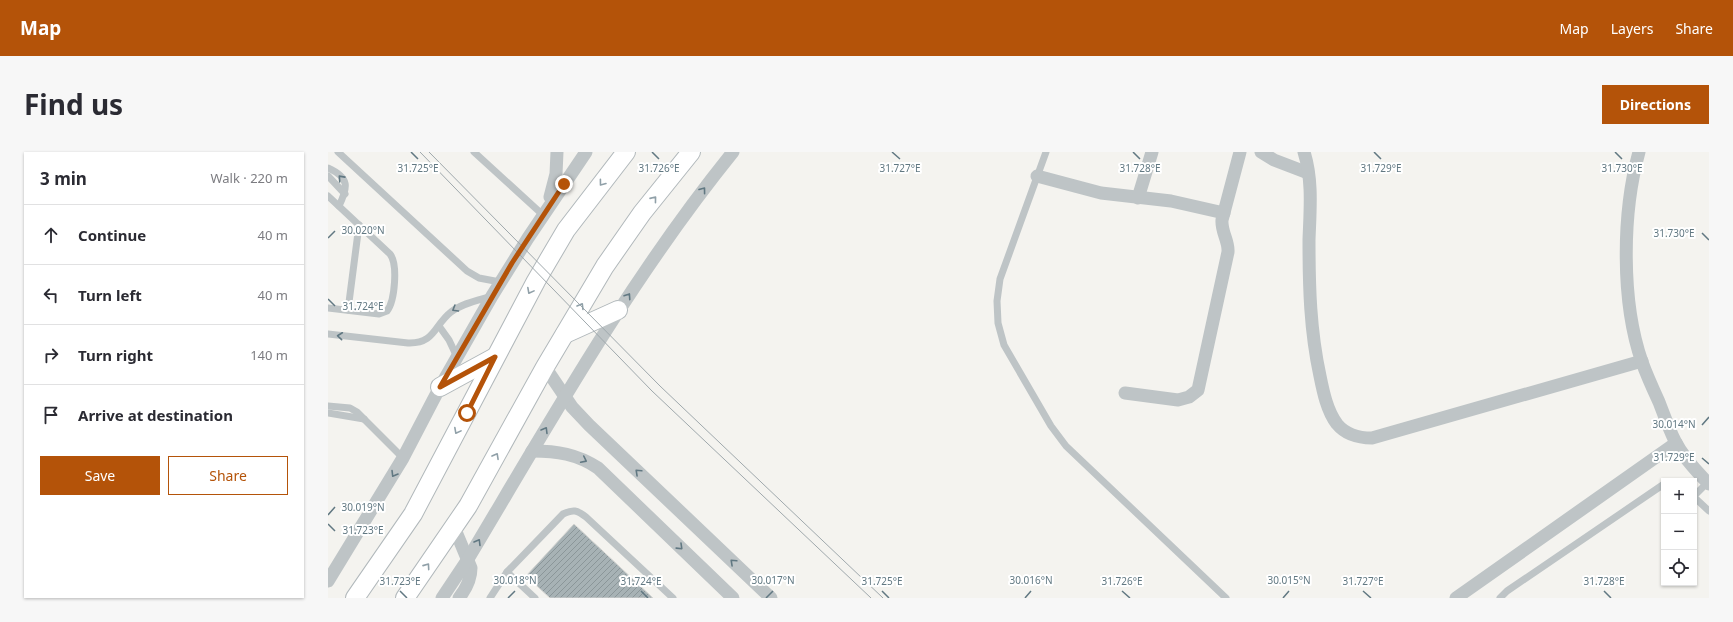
<!DOCTYPE html>
<meta charset="utf-8">
<style>
body{margin:0;font-family:"Noto Sans",sans-serif;background:#f7f7f7;color:#2b2b33}
.controls{position:absolute;right:12px;bottom:12px;display:grid;overflow:hidden;border-radius:0px;box-shadow:0 1px 3px #0004}
.controls button{width:36px;height:36px;display:grid;place-items:center;padding:0;border:0;border-bottom:1px solid #e1e1e2;background:#fff;color:#2b2b33;font:20px sans-serif}
.stop{position:absolute;width:12px;height:12px;margin:-9px;border:3px solid #b45309;border-radius:50%;background:#fff}
.stop.end{background:#b45309;border-color:#fff;box-shadow:0 1px 4px #0008}
.list{margin:0;padding:0;list-style:none}
h2{display:flex;justify-content:space-between;align-items:center;height:52px;margin:0;padding:0 16px;font-size:17px}
h2 small{font-size:13px;font-weight:400;color:#7c7c81}
.list li{display:grid;grid-template-columns:26px 1fr auto;gap:12px;align-items:center;box-sizing:border-box;height:60px;padding:0 16px;border-top:1px solid #e1e1e2}
.list b{display:block;font-size:15px;white-space:nowrap}
.list em{font-size:13px;font-style:normal;color:#7c7c81}
.actions{display:flex;gap:8px;padding:12px 16px}
.actions a{flex:1;padding:9px 0;border:1px solid #b45309;border-radius:0px;text-align:center;font-size:14px;color:#b45309}
.actions .main{background:#b45309;color:#fff}
.icon{flex:none;width:22px;height:22px;fill:none;stroke:currentColor;stroke-width:2;stroke-linecap:round;stroke-linejoin:round}
.map{position:relative;flex:none;width:1381px;height:446px;overflow:hidden;border-radius:0px}
header{display:flex;align-items:center;gap:24px;box-sizing:border-box;height:56px;padding:0 20px;background:#b45309;color:#fff}
header strong{font-size:19px}
nav{display:flex;gap:22px;margin-inline-start:auto;font-size:14px}
.intro{display:flex;align-items:center;justify-content:space-between;box-sizing:border-box;height:96px;padding:0 24px}
h1{margin:0;font-size:28px}
.button{padding:10px 18px;border-radius:0px;background:#b45309;color:#fff;font-size:14px;font-weight:700}
main{display:flex;gap:24px;padding:0 24px}
aside{flex:1;background:#fff;border-radius:0px;box-shadow:0 1px 3px #0004}
.map>svg:first-child{display:block}
.building{fill:url(#building-hatch);stroke:#d5d5d2}
.lines{fill:none;stroke-linecap:round;stroke-linejoin:round}
.secondary-casing{stroke:#b1b8bb;stroke-width:20}
.lane{stroke:#bec4c6;stroke-width:7}
.street{stroke:#bec4c6;stroke-width:13}
.secondary{stroke:#fff;stroke-width:18}
.tram{stroke:#9fa8ac;stroke-width:1}
.oneway{stroke:#617882}
.oneway2{stroke:#90a0a8}
.route{stroke:#b45309;stroke-width:5}
.ticks{fill:none;stroke:#617882;stroke-width:1.5}
.ticks-label{font-size:10px;text-anchor:middle;fill:#617882;stroke:#fff;stroke-width:4;stroke-linejoin:round;paint-order:stroke}
</style>
<header>
<strong>Map</strong>
<nav><a>Map</a><a>Layers</a><a>Share</a></nav>
</header>
<div class="intro"><h1>Find us</h1><a class="button">Directions</a></div>
<main>
<aside>
<h2>3 min<small>Walk · 220 m</small></h2>
<ul class="list">
<li><svg class="icon" aria-label="ahead" viewBox="0 0 24 24"><path d="M12 20V5M6 11l6-6 6 6"/></svg><div><b>Continue</b></div><em>40 m</em></li>
<li><svg class="icon" aria-label="left" viewBox="0 0 24 24"><path d="M17 20v-9H6M10 6l-5 5 5 5"/></svg><div><b>Turn left</b></div><em>40 m</em></li>
<li><svg class="icon" aria-label="right" viewBox="0 0 24 24"><path d="M7 20v-9h11M14 6l5 5-5 5"/></svg><div><b>Turn right</b></div><em>140 m</em></li>
<li><svg class="icon" aria-label="arrive" viewBox="0 0 24 24"><path d="M6 21V4h12l-3 4 3 4H6"/></svg><div><b>Arrive at destination</b></div></li>
</ul>
<div class="actions"><a class="main">Save</a><a>Share</a></div>
</aside>
<div class="map">
<svg width="1381" height="446" viewBox="0 0 1381 446">
<defs>
<pattern id="building-hatch" width="6" height="6" patternUnits="userSpaceOnUse"><rect width="6" height="6" fill="#a7b2b5"/><path d="M-1 1l2-2M0 6l6-6M5 7l2-2" fill="none" stroke="#8b9699"/></pattern>
</defs>
<rect width="100%" height="100%" fill="#f4f3ef"/>
<!-- building -->
<polygon class="building" points="246,372 325,446 222,446 198,424"/>
<g class="lines">
<defs>
<g id="secondary">
<polyline points="237,182 290,158"/>
<polyline points="112,235 167,205"/>
<polyline points="27,446 85,362 208,129 238,78 298,0"/>
<polyline points="77,446 140,354 217,215 277,114 314,61 363,0"/>
</g>
</defs>
<!-- secondary casing -->
<use href="#secondary" class="secondary-casing"/>
<!-- lane -->
<g class="lane">
<polyline points="10,0 139,119 151,126 172,130"/>
<polyline points="146,0 215,63"/>
<polyline points="718,0 672,127 669,149 670,171 676,193 723,274 738,294 898,446"/>
<path d="M0,16C22,26 20,35 11,54"/>
<polyline points="0,24 17,42"/>
<path d="M0,44L62,102C70,112 67,149 59,159L51,162L0,156"/>
<polyline points="20,158 31,73"/>
<polyline points="111,174 121,188 129,205"/>
<path d="M0,182L80,191C107,192 106,173 123,160C134,151 151,148 164,144"/>
<polyline points="0,254 22,256 29,260 75,306"/>
<polyline points="0,261 36,267"/>
<polyline points="1366,344 1379,331"/>
<polyline points="1366,345 1381,359"/>
<polyline points="179,420 207,446"/>
<path d="M162,446L179,420L235,362C245,357 249,358 258,365L345,446"/>
<polyline points="1172,446 1179,439 1336,332"/>
</g>
<!-- street -->
<g class="street">
<polyline points="933,0 946,8 980,21"/>
<path d="M976,0C985,28 982,59 981,88C981,134 982,178 992,224C995,239 999,259 1009,272C1018,283 1031,286 1044,286L1314,209"/>
<path d="M1311,0C1294,61 1293,150 1314,210C1319,224 1325,237 1331,250C1336,263 1341,277 1347,289C1355,305 1369,320 1381,332"/>
<polyline points="709,24 773,41 843,49 896,61"/>
<polyline points="222,45 228,22 229,0"/>
<polyline points="810,46 824,0"/>
<polyline points="217,215 244,255 261,273 443,446"/>
<path d="M797,241L850,248L861,245L870,238L900,100C901,89 893,80 894,68L912,0"/>
<path d="M204,299C229,299 249,302 270,316L405,446"/>
<path d="M126,375L143,416C143,427 138,437 131,446"/>
<polyline points="0,429 75,306 112,235 164,144 200,86 258,0"/>
<path d="M114,446L140,407C223,268 303,126 405,0"/>
<polyline points="1128,446 1348,291"/>
</g>
<!-- secondary -->
<use href="#secondary" class="secondary"/>
<!-- tram -->
<g class="tram">
<polyline points="92,0 324,239 543,446"/>
<polyline points="101,0 332,234 555,446"/>
</g>
</g>
<!-- one-way arrows -->
<defs><path id="oneway-chevron" d="M-2-3.5L2.5 0L-2 3.5" fill="none" stroke-width="1.6" stroke-linecap="round" stroke-linejoin="round"/></defs>
<g class="oneway">
<use href="#oneway-chevron" transform="translate(13 26) rotate(-132)"/>
<use href="#oneway-chevron" transform="translate(375 38) rotate(-53)"/>
<use href="#oneway-chevron" transform="translate(300 144) rotate(-56)"/>
<use href="#oneway-chevron" transform="translate(127 157) rotate(149)"/>
<use href="#oneway-chevron" transform="translate(12 184) rotate(-174)"/>
<use href="#oneway-chevron" transform="translate(217 278) rotate(-59)"/>
<use href="#oneway-chevron" transform="translate(256 308) rotate(26)"/>
<use href="#oneway-chevron" transform="translate(310 320) rotate(-137)"/>
<use href="#oneway-chevron" transform="translate(66 322) rotate(121)"/>
<use href="#oneway-chevron" transform="translate(150 390) rotate(-59)"/>
<use href="#oneway-chevron" transform="translate(352 395) rotate(44)"/>
<use href="#oneway-chevron" transform="translate(405 410) rotate(-137)"/>
</g>
<g class="oneway2">
<use href="#oneway-chevron" transform="translate(274 31) rotate(127)"/>
<use href="#oneway-chevron" transform="translate(326 47) rotate(-51)"/>
<use href="#oneway-chevron" transform="translate(202 139) rotate(118)"/>
<use href="#oneway-chevron" transform="translate(253 154) rotate(-59)"/>
<use href="#oneway-chevron" transform="translate(129 279) rotate(118)"/>
<use href="#oneway-chevron" transform="translate(168 304) rotate(-61)"/>
<use href="#oneway-chevron" transform="translate(99 414) rotate(-55)"/>
</g>
<g class="lines">
<!-- route -->
<polyline class="route" points="139,261 167,205 112,235 184,111 236,32"/>
</g>
<!-- ticks -->
<path class="ticks" d="M83,0L90,7M324,0L331,7M564,0L572,7M805,0L812,7M1046,0L1053,7M1287,0L1294,7M1374,81L1381,88M0,86L7,79M0,147L7,154M1374,273L1381,265M1374,306L1381,312M0,363L7,355M0,372L7,379M72,439L79,446M313,439L320,446M554,439L561,446M794,439L802,446M1035,439L1043,446M1276,439L1283,446M180,446L187,439M438,446L445,439M697,446L703,439M955,446L961,439"/>
<g class="ticks-label">
<text x="90" y="20">31.725°E</text>
<text x="331" y="20">31.726°E</text>
<text x="572" y="20">31.727°E</text>
<text x="812" y="20">31.728°E</text>
<text x="1053" y="20">31.729°E</text>
<text x="1294" y="20">31.730°E</text>
<text x="35" y="82">30.020°N</text>
<text x="1346" y="85">31.730°E</text>
<text x="35" y="158">31.724°E</text>
<text x="1346" y="276">30.014°N</text>
<text x="1346" y="309">31.729°E</text>
<text x="35" y="359">30.019°N</text>
<text x="35" y="382">31.723°E</text>
<text x="187" y="432">30.018°N</text>
<text x="445" y="432">30.017°N</text>
<text x="703" y="432">30.016°N</text>
<text x="961" y="432">30.015°N</text>
<text x="72" y="433">31.723°E</text>
<text x="313" y="433">31.724°E</text>
<text x="554" y="433">31.725°E</text>
<text x="794" y="433">31.726°E</text>
<text x="1035" y="433">31.727°E</text>
<text x="1276" y="433">31.728°E</text>
</g>
</svg>
<div class="controls">
<button>+</button>
<button>−</button>
<button><svg class="icon" aria-label="locate" viewBox="0 0 24 24"><circle cx="12" cy="12" r="6"/><path d="M12 2v4M12 18v4M2 12h4M18 12h4"/></svg></button>
</div>
<div class="stop" style="left:139px;top:261px"></div>
<div class="stop end" style="left:236px;top:32px"></div>
</div>
</main>
